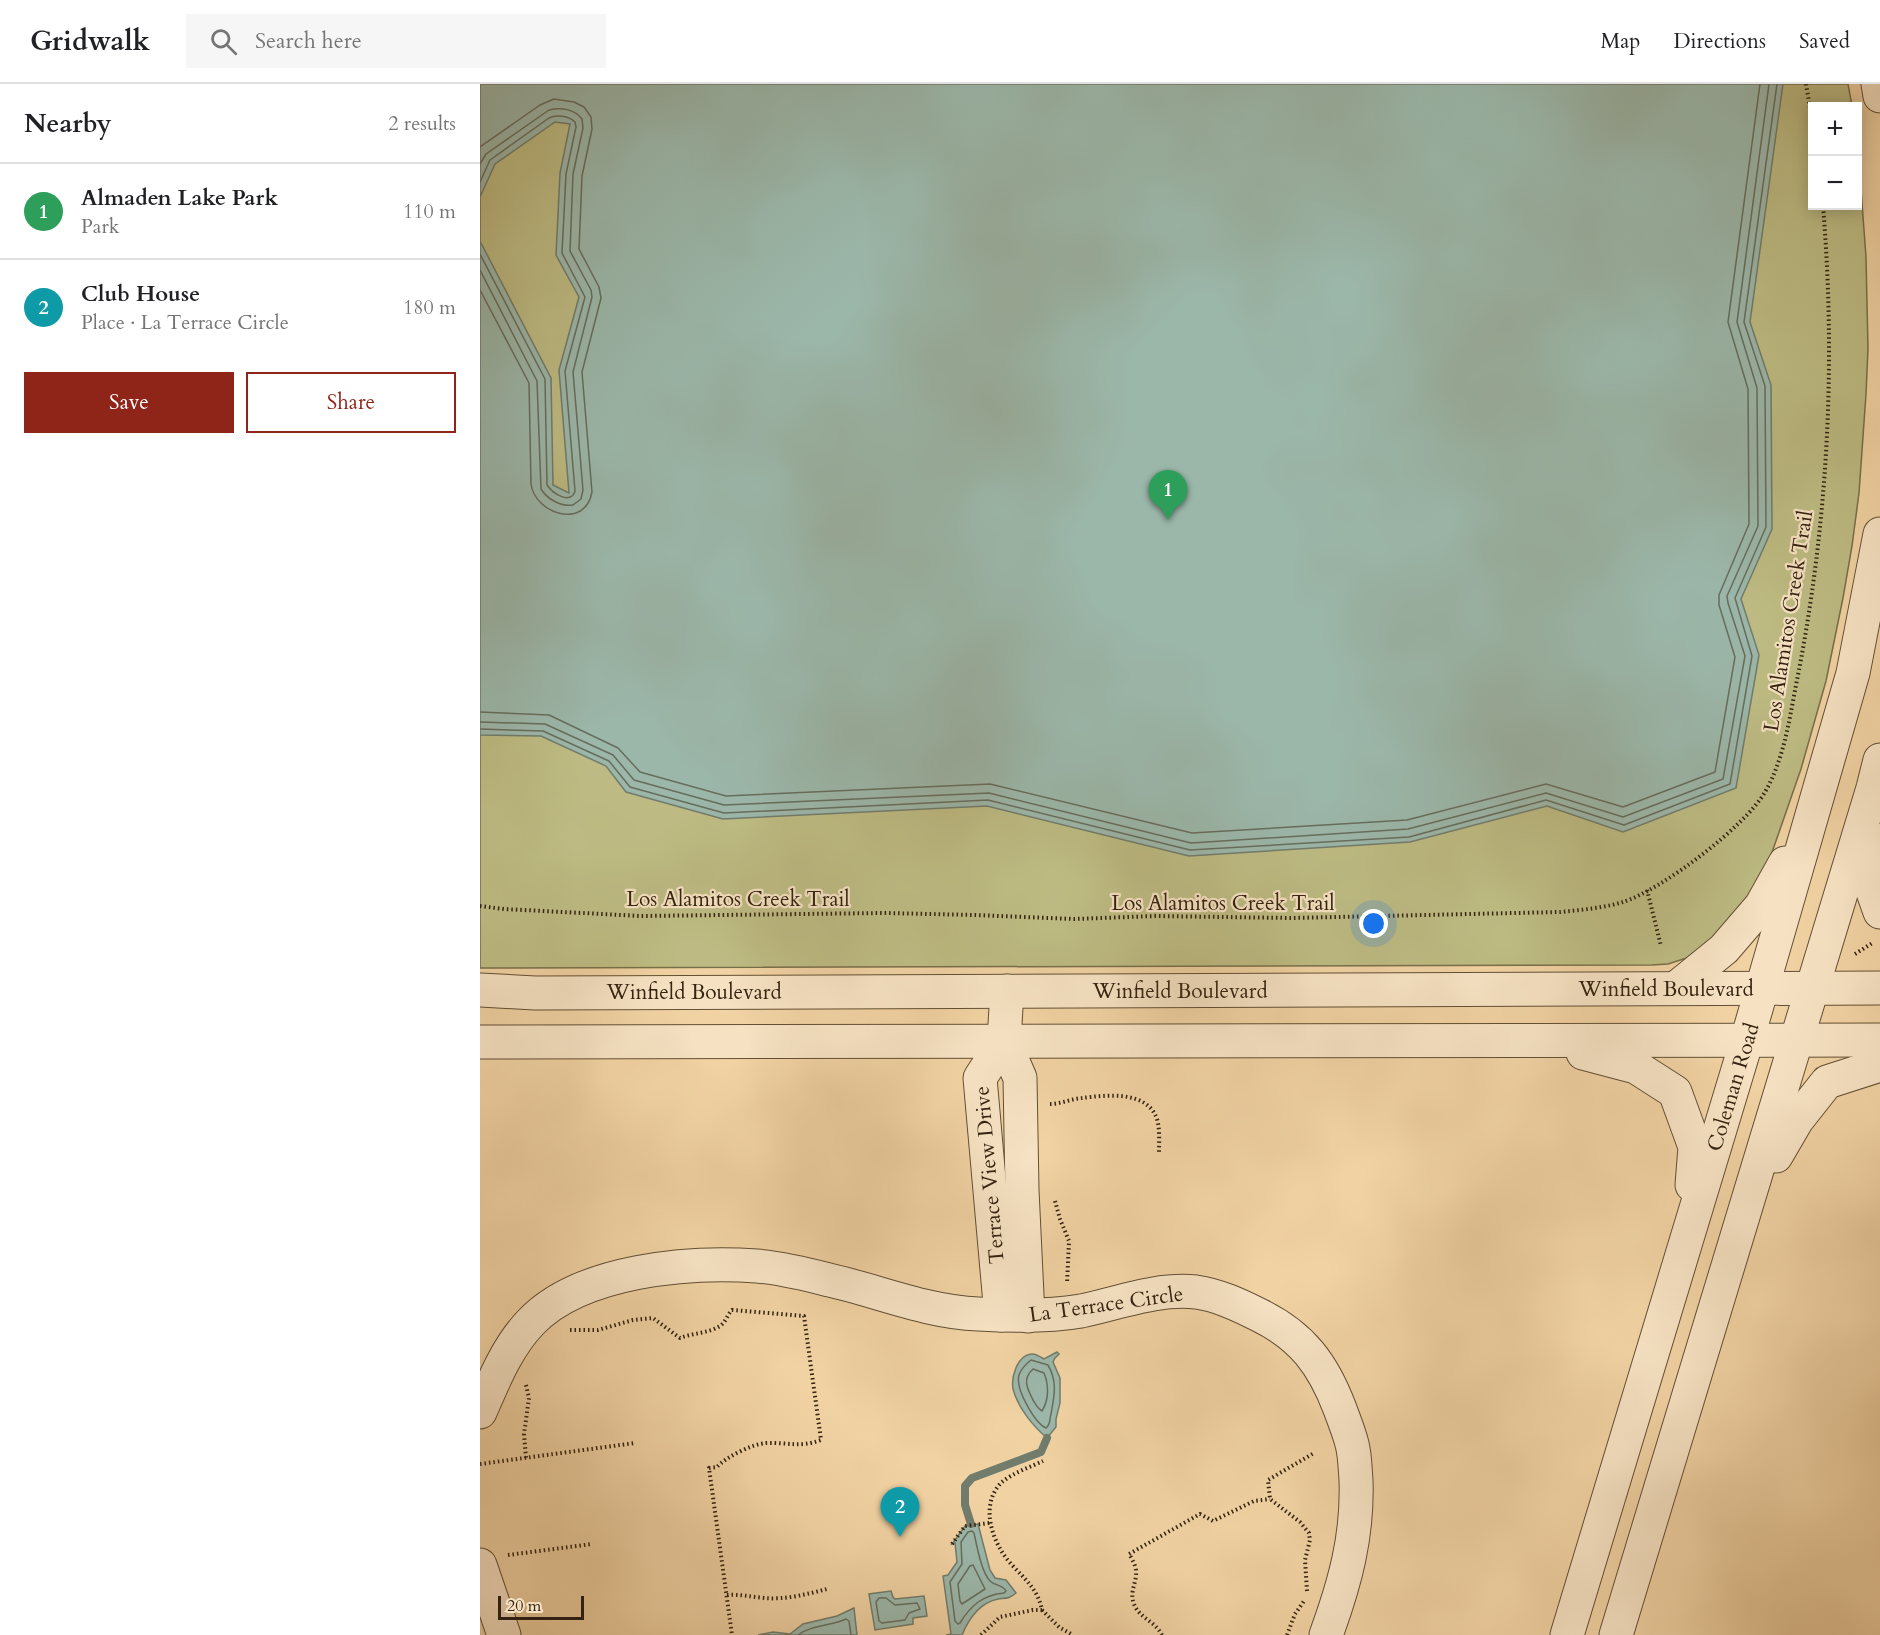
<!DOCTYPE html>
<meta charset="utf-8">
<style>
body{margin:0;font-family:Cardo,serif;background:#f6f6f6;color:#202124}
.controls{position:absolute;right:18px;top:18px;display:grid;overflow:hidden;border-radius:0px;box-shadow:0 3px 15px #0003}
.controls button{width:54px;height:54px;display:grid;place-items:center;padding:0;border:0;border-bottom:2px solid #e0e0e0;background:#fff;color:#202124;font:30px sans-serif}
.scale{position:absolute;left:18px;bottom:15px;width:86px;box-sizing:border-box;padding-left:6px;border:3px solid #332310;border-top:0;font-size:16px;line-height:21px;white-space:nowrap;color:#332310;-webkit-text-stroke:4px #f6e2c3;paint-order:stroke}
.you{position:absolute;left:894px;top:840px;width:21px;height:21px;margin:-15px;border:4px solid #fff;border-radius:50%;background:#1a73e8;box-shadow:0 0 0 9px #1a73e833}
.badge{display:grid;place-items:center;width:39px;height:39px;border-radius:50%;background:#8f2418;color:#fff;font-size:20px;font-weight:700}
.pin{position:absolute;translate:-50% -50px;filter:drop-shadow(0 2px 3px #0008)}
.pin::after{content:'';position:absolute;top:32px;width:21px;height:18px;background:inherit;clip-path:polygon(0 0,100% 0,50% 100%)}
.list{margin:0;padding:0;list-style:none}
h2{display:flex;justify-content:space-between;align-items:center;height:78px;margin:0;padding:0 24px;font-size:26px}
h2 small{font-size:20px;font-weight:400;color:#757577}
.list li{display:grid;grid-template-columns:39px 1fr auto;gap:18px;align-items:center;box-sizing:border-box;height:96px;padding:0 24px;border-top:2px solid #e0e0e0}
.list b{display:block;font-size:22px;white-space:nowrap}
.list p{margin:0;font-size:20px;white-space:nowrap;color:#757577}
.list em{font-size:20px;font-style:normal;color:#757577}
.actions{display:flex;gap:12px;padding:18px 24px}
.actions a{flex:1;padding:14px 0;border:2px solid #8f2418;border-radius:0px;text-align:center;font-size:21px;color:#8f2418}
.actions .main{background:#8f2418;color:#fff}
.icon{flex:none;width:33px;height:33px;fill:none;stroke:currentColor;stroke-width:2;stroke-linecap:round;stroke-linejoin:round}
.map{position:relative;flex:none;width:1400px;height:1551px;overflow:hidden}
header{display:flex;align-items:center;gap:36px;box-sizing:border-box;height:84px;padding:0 30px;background:#fff;border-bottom:2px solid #e0e0e0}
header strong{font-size:28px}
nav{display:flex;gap:33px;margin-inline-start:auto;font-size:21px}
.search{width:420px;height:54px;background:#f6f6f6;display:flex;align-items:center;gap:15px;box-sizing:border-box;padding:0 21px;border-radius:0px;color:#757577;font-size:22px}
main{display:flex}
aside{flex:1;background:#fff}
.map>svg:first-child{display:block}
.green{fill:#bdbb83;stroke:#786f4a;stroke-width:1.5}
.water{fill:#9bb7aa;stroke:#717c6c;stroke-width:1.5}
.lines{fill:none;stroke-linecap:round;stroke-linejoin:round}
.shore{stroke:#676d5d;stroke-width:1.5}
.stream{stroke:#717c6c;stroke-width:8}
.minor-casing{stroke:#624f35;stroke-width:35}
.path{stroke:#332310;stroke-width:4;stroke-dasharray:1.5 3;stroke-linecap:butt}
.minor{stroke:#f6e2c3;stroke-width:33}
.labels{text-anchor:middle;stroke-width:4.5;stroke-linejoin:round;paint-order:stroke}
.street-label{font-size:21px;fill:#332310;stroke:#f6e2c3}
</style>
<header>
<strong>Gridwalk</strong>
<div class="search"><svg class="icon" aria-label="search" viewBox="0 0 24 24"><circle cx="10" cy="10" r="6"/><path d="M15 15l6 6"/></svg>Search here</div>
<nav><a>Map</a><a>Directions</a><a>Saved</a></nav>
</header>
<main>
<aside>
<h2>Nearby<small>2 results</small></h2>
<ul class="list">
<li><span class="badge" style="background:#2e9e5b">1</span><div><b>Almaden Lake Park</b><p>Park</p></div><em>110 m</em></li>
<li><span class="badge" style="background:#0f9aa8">2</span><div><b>Club House</b><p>Place · La Terrace Circle</p></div><em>180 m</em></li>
</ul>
<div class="actions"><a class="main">Save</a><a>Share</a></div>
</aside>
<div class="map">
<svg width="1400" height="1551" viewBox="0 0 1400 1551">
<rect width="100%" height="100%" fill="#f1d2a3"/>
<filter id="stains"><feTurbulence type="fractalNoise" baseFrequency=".00333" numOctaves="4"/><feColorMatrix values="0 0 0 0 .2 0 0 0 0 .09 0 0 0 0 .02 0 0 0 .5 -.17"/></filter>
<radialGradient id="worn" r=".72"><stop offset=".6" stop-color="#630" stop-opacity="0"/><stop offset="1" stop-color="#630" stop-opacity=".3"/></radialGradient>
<!-- green -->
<polygon class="green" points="0,0 1368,0 1372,22 1332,22 1332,122 1378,122 1378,65 1386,173 1388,265 1386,310 1379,409 1372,462 1363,514 1346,597 1321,685 1281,800 1219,870 1188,880 1172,881 0,884"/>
<!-- water -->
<g class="water">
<polygon points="0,0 1303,0 1270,238 1291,301 1292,445 1261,515 1279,571 1256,704 1143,748 1067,722 930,758 709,772 507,722 243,735 146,708 126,682 61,652 0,651 0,157 71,294 73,401 89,409 79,286 99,213 76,171 80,89 90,40 75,38 15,80 0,113"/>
<path d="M577,1268L579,1270L575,1274L573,1278L580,1294V1319L576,1335V1343L567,1354C553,1342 538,1324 533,1305C531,1293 537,1272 551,1270C556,1269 560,1273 564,1275Z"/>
<path d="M498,1440L510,1486L515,1494L526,1496L536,1509C529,1515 527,1514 518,1515C499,1519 489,1534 482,1551H466L471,1550L463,1492L468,1491L477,1478L475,1459L472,1460L485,1442Z"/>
<polygon points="411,1507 413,1513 415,1515 444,1512 447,1532 433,1534 433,1540 395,1546 389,1510"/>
<polygon points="374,1524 377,1551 278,1551 293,1548 310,1550 323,1540 357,1532"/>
</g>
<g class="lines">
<!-- shore -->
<g class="shore">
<path d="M0,63L60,21L74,15L94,18L104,23L111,33L112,45L102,92L99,165L119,203L121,214L102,288L112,408C105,446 55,430 51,400L49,299L0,206"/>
<path d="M0,80L6,70L69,26C80,23 95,25 102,35L103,44L93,90L90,167L111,206L112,213L93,288L103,406L101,415L93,421C81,423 67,415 61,405L57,297L0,186"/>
<path d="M0,98L10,76L69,34C76,30 89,32 95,38L96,43L86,90L82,169L105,213L85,287L95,407C91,421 73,410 67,401L65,295L0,170"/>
<polyline points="0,628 69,631 138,664 160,688 246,712 510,700 712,749 927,736 1066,700 1143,723 1235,688 1255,573 1239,521 1239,511 1269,440 1268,305 1248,238 1280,0"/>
<polyline points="0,638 65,640 133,671 154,696 244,721 509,709 711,759 928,745 1066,709 1143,733 1243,695 1265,572 1248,519 1247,512 1278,442 1277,304 1257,238 1289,0"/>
<polyline points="0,645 63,647 129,677 150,703 244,729 508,716 710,766 929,753 1066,716 1144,741 1250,700 1272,572 1255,514 1286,443 1285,302 1264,238 1297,0"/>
<path d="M551,1276L568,1281C578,1298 574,1313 571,1330C569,1337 571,1340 566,1344C555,1339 535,1305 539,1291C541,1285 546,1280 551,1276Z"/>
<path d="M553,1285L564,1289C569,1301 569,1316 562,1327C557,1324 556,1321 553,1316C547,1304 542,1295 553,1285Z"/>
<path d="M492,1447L494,1449C497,1462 501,1487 510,1497C515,1502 522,1500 526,1507L524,1509C503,1511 491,1521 480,1539L478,1540L475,1537L470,1498L482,1480L481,1458L488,1448Z"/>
<polygon points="493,1481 505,1505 482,1520 480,1517 478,1500 490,1482"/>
<polygon points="399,1514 406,1514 415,1521 437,1519 440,1525 429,1529 425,1536 402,1539 399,1537 396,1518"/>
<path d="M318,1551C331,1541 351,1542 366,1535L369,1537L371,1551"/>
</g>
<!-- stream -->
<polyline class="stream" points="491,1440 485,1421 485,1402 492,1394 561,1368 567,1354"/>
<defs>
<g id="minor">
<polyline points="1398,0 1400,12"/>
<polyline points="1391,754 1388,794 1400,828"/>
<polyline points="1196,904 1244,865 1281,822 1305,779"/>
<polyline points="0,906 55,909 1400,904"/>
<polyline points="524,957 540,994 542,1106 548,1232"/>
<polyline points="0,958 1400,956"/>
<polyline points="1103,969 1156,983 1195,1008 1215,1063 1212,1101"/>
<polyline points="1296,1072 1317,1036 1347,998 1400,981"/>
<polyline points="521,1231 500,994 524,957 527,907"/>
<path d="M0,1328C14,1296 27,1263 51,1238C101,1186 209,1177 277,1182C301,1184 326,1190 349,1196C398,1207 447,1228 498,1230C532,1232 567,1233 601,1227C639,1219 677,1204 716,1208C738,1211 759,1221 779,1231C822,1252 843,1280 860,1325C864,1336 869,1348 872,1360C875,1371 875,1384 876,1396C878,1452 865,1499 846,1551"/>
<polyline points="0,1481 24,1551"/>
<polyline points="1087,1551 1267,956 1373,589 1400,450"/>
<path d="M1136,1551C1222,1269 1309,987 1393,704L1400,676"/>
</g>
</defs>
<!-- minor casing -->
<use href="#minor" class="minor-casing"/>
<!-- path -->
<g class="path">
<polyline points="1326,0 1332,36"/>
<polyline points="1167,806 1181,862"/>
<path d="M0,822L24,825L161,832L405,829L495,831L594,835L675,832L811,834L1080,828C1101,826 1123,824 1143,818C1181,806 1265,743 1285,708C1305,674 1310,630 1318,591C1348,437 1356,278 1343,122"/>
<polyline points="1375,870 1394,858"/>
<path d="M570,1020C580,1020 591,1015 602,1014C626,1011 667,1006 677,1035C680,1045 679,1057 679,1068"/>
<polyline points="575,1117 580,1135 589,1157 587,1200"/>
<path d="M90,1246H118L153,1236L173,1234L200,1254C213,1249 229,1249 240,1242C246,1238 247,1231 252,1226L324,1232L341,1356C319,1364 308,1358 286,1359C272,1360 246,1373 237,1383L229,1384L252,1551"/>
<polyline points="46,1301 49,1314 44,1350 46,1374"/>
<polyline points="0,1380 155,1359"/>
<polyline points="472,1460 485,1442 510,1439"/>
<polyline points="28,1471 112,1460"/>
<polyline points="827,1507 825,1476 830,1456 829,1449 820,1438 790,1415 788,1396 834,1369"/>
<path d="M247,1511C260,1510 272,1513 285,1514C304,1516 328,1510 347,1505"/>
<polyline points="562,1526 579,1543 593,1551"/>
<path d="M501,1551L520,1533L553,1526H562C558,1506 546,1496 532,1481C513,1461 498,1421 522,1398C533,1389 550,1383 563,1377"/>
<path d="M682,1551C675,1537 659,1534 654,1520C649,1507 657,1499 656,1487C656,1482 652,1475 649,1470L720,1430L733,1437L774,1417L790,1415"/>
<polyline points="807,1551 815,1530 824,1517"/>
</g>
<!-- minor -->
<use href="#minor" class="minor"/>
</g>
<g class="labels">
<!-- street labels -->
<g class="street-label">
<text transform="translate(1308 537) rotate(-81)" y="7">Los Alamitos Creek Trail</text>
<text x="258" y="822">Los Alamitos Creek Trail</text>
<text x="743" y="826">Los Alamitos Creek Trail</text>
<text x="1186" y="912">Winfield Boulevard</text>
<text x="700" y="914">Winfield Boulevard</text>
<text x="214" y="915">Winfield Boulevard</text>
<text transform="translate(1253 1003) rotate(-73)" y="7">Coleman Road</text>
<text transform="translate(509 1091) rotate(-95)" y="7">Terrace View Drive</text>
<text transform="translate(626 1220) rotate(-8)" y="7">La Terrace Circle</text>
</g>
</g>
<rect width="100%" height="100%" filter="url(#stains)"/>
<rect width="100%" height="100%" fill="url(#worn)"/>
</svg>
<div class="controls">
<button>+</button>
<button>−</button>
</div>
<div class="scale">20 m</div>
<div class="you"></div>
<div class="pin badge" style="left:688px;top:436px;background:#2e9e5b">1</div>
<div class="pin badge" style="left:420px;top:1453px;background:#0f9aa8">2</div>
</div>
</main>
